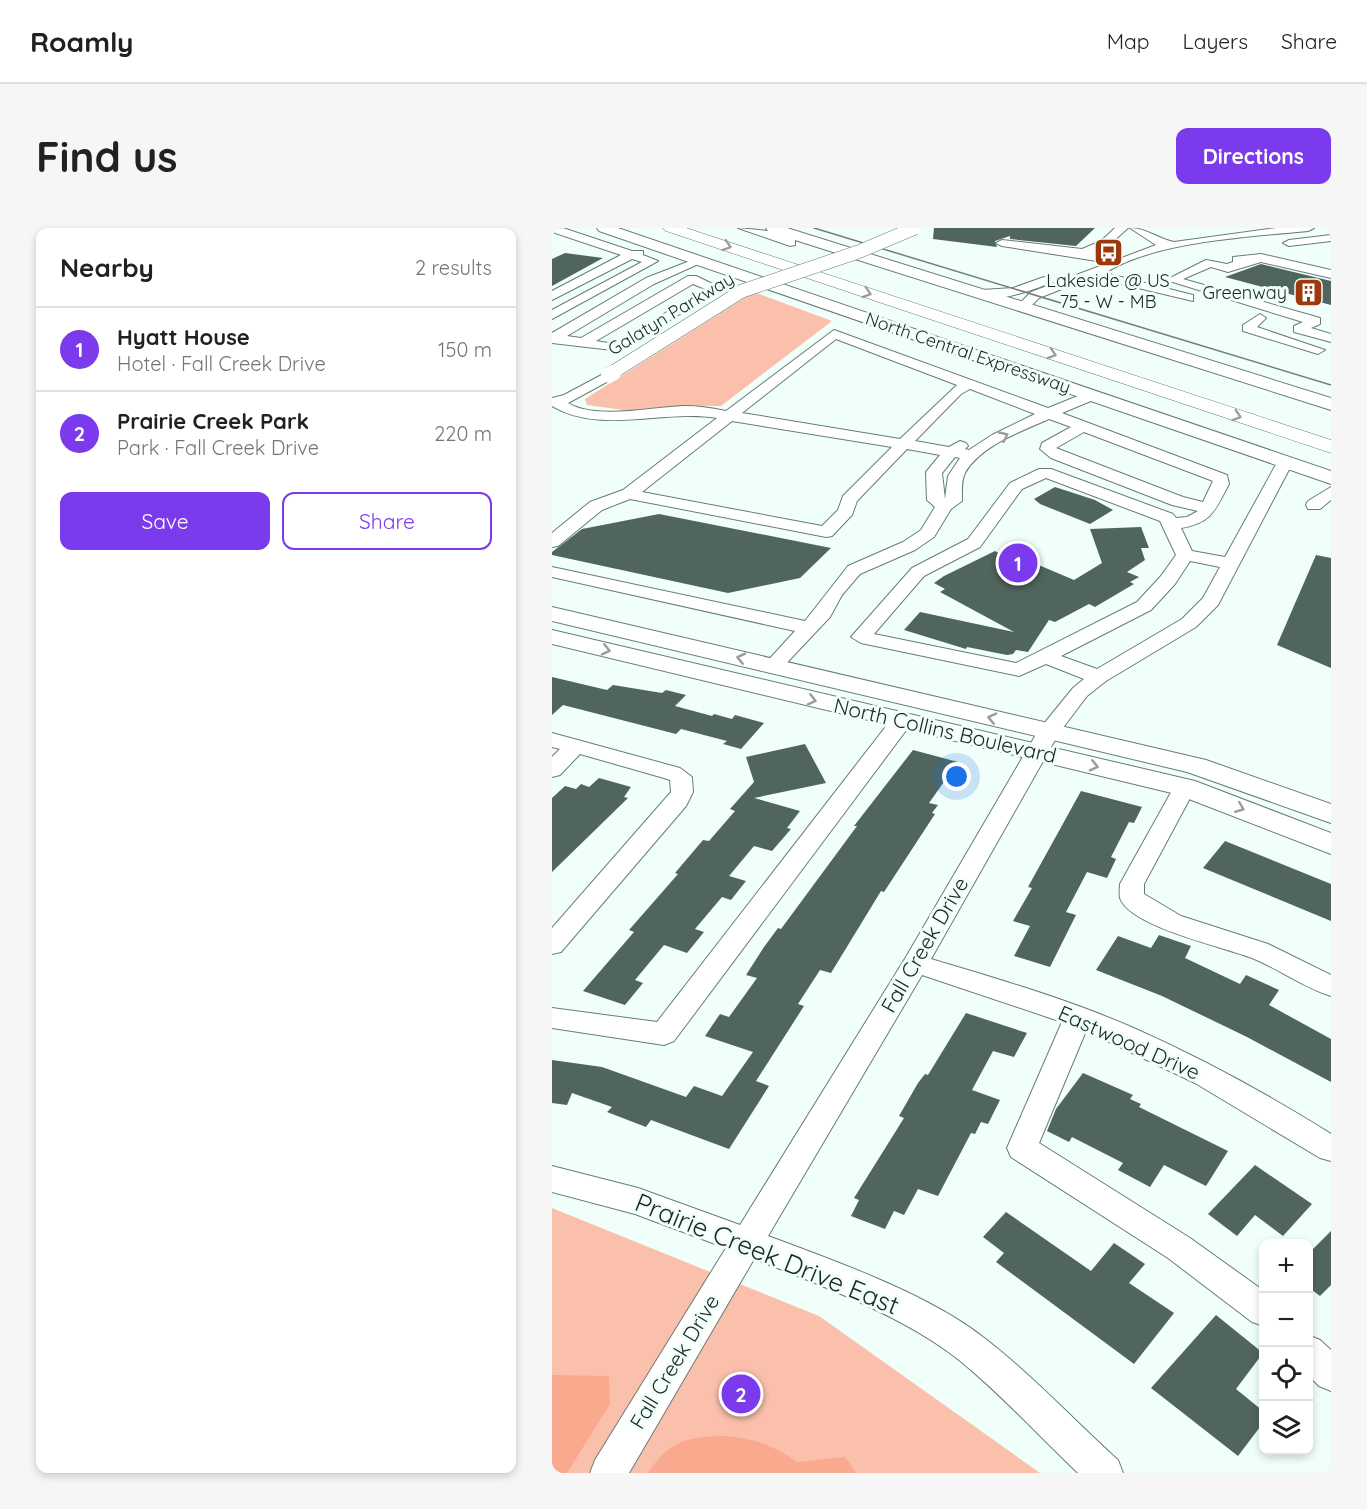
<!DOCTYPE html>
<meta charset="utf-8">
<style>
body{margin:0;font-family:Quicksand,sans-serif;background:#f6f6f6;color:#202124}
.controls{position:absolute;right:18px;bottom:18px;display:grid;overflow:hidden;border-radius:12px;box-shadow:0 3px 9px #0003}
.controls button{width:54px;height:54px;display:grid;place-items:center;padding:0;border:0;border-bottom:2px solid #e0e0e0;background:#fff;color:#202124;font:30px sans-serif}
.you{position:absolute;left:405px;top:549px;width:21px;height:21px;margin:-15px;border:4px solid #fff;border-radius:50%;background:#1a73e8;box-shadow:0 0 0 9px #1a73e833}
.badge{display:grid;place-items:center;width:39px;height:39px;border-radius:50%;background:#7c3aed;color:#fff;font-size:20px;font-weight:700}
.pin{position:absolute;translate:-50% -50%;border:3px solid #fff;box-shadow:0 2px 6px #0006}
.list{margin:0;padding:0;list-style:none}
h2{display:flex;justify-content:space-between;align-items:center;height:78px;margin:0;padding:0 24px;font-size:26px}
h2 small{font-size:20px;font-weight:400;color:#757577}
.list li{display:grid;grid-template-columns:39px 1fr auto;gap:18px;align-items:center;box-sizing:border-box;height:84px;padding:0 24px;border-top:2px solid #e0e0e0}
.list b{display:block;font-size:22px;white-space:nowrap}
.list p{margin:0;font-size:20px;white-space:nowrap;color:#757577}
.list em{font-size:20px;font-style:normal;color:#757577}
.actions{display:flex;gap:12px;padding:18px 24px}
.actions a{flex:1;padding:14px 0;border:2px solid #7c3aed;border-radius:12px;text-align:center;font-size:21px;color:#7c3aed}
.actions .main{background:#7c3aed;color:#fff}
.icon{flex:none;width:33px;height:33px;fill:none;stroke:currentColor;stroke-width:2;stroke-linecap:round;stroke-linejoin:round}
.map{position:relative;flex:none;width:779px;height:1245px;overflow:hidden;border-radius:12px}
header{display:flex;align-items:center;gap:36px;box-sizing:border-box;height:84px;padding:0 30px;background:#fff;border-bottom:2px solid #e0e0e0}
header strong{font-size:28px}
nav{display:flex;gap:33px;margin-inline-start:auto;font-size:21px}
.intro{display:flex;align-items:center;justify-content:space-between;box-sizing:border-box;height:144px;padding:0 36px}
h1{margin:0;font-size:42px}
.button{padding:15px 27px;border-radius:12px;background:#7c3aed;color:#fff;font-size:21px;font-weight:700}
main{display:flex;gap:36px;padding:0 36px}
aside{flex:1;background:#fff;border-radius:12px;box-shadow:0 3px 9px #0003}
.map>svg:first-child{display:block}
.green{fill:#fac0ac}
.forest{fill:#f9a98e}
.building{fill:#50655d}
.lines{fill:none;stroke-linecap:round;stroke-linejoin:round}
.minor-casing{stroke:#677d74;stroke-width:2}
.major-casing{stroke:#677d74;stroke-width:2}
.highway-casing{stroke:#677d74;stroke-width:1}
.minor{fill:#fff;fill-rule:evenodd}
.major{fill:#fff;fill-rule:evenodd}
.highway{fill:#fff;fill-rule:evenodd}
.tram{stroke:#727e79;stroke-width:1.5}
.minor-bridge-far1-casing{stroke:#677d74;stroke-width:14;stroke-linecap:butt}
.minor-bridge-casing{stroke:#677d74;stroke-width:16;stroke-linecap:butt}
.minor-bridge-far1{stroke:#fff;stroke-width:13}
.minor-bridge{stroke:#fff;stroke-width:16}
.oneway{stroke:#999d9c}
.labels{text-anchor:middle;stroke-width:6;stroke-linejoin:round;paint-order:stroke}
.far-poi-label{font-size:18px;fill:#1d2622;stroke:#f0fff9}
.far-street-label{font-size:18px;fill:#1d2622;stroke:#f0fff9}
.street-label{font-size:21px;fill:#1d2622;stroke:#f0fff9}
.near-street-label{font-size:26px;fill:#1d2622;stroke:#f0fff9}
</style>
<header>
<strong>Roamly</strong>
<nav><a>Map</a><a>Layers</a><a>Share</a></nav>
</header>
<div class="intro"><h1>Find us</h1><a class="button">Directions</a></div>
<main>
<aside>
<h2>Nearby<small>2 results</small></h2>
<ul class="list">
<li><span class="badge">1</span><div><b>Hyatt House</b><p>Hotel · Fall Creek Drive</p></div><em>150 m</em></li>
<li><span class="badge">2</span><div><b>Prairie Creek Park</b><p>Park · Fall Creek Drive</p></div><em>220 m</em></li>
</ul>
<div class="actions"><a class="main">Save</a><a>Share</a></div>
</aside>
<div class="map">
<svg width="779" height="1245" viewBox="0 0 779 1245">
<rect width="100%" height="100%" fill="#f0fff9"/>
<!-- green -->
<g class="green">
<polygon points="202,64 280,93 169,178 119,178 79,183 35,177 33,171"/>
<polygon points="0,980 267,1088 488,1245 0,1245"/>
</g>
<!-- forest -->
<g class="forest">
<polygon points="0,1147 57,1148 58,1176 15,1245 0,1245"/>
<path d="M171,1208C199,1209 223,1218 245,1234L293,1229L304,1245H96C117,1213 134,1209 171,1208Z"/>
</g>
<!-- building -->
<g class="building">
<polygon points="382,0 543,0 524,18 458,11 458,8 443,13 445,19 381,11"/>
<polygon points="13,25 51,30 0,58 0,31"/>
<polygon points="709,36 779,53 779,77 673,49"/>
<polygon points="503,259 543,272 561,282 538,296 488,276 482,271"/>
<polygon points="107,286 279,320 248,350 176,365 0,327 0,324 30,301"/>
<polygon points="589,299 597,320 589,320 593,332 575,344 587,349 578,354 582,356 543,379 537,376 503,394 497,392 476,424 464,422 461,426 455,427 415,419 414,421 352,402 368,384 462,404 388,364 393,361 382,355 392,348 443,323 448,326 456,322 462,325 468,322 487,332 482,335 522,352 550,335 538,301"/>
<polygon points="764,327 779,330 779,440 725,417"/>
<polygon points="0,449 55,462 61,457 110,465 114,462 134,467 123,478 160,488 162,486 180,491 183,487 212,495 189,521 171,516 175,513 129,501 124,506 11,477 0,487"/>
<polygon points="253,516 274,555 202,570 248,583 235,600 239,601 220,623 202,618 177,648 194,653 179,672 170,669 143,701 152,704 135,725 112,717 83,752 91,755 73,777 31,763 82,704 77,702 126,646 123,645 151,612 157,613 183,583 178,581 202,554 194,529"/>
<polygon points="361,522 406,534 377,575 386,577 380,585 383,586 332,664 329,663 279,745 268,742 246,776 252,778 204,853 217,858 177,921 99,892 94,899 55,884 60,879 20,865 15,877 0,875 0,832 50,839 134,869 142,858 170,868 201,824 153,808 168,786 177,789 205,750 194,747 212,719 226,700 229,701 305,598 302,598"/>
<polygon points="47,550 79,559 72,569 76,570 0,644 0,570 13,558 24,561 29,556 37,559"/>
<polygon points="529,563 590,579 582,595 577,594 559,629 564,631 555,650 535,644 514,684 524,687 498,739 462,728 478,698 461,693 480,660 476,659"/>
<polygon points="673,613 779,656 779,693 651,640"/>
<polygon points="607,707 639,718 633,730 688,756 694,747 727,762 717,777 779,811 779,854 695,809 610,768 544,742 566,708 599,720"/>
<polygon points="414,785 475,805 462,829 441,823 420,862 448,872 436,896 429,894 423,906 419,905 386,968 366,961 352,987 342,983 333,1001 299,988 307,972 302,970 352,890 347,888 366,855 373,846 376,847"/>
<polygon points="531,845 581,867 578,871 589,876 587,879 676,923 654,958 612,937 598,959 566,942 571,935 520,909 517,914 495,903 504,881"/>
<polygon points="703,937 760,976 731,1008 703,987 685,1008 656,986"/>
<polygon points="454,984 539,1043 562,1015 593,1036 577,1055 622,1085 582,1136 444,1034 452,1025 431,1009"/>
<polygon points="779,1003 779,1057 768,1068 756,1059 756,1026"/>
<polygon points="664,1087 711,1125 684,1161 711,1183 711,1195 686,1228 599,1160"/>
</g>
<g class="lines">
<defs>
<g id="minor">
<polygon points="0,0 11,0 80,23 91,23 91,27 106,33 0,91 0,82 90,34 80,31 0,72 0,63 69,27 0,4"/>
<polygon points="563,0 576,0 557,17 542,24 551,29 545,33 450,18 444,15 450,12 530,21 549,13"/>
<path d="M578,0C595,0 606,11 622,14L724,0H762L756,3C697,9 603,13 553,45L641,67V73L540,49L487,70L475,82H467V76L479,64L604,17Z"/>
<polygon points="779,7 779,13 737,18 731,15 737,12"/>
<polygon points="709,26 779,42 779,50 709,34 676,44 659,39 631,51 768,90 768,96 759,100 779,106 779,114 742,104 742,98 751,94 614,52 654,32 675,36 681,34 681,29"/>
<path d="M143,31L153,33L102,56L15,108L29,110L136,48H144L169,60L69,123L0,115V105L94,50ZM141,56L153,61L62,116L44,113Z"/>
<path d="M492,49L498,53L496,56C480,62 438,78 424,66L430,62L461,60Z"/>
<polygon points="708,86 714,90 705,99 773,122 766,126 691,103 691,97"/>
<path d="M282,102L496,180L536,164H546L548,167L546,170L510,185L675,247L677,256C663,282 660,295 629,300L640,323L673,329L727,231L733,229L741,234L666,377L644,399L554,453L535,468L507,505L379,731C449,752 519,772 586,802C653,832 717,867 779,906V933L768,930L643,855L534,803L487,915L638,1010L712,1063V1098L700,1094L616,1030L459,929L455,920L510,794L370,747L216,1008C283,1033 374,1065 431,1109C478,1145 522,1192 566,1232L571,1245H526C487,1208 449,1166 407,1132C354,1089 266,1056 202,1031L77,1245H38L43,1232L174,1020L83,986L0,964V938L86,960L188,997L354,729L486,503L521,460L532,451L494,436L467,448L309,415L299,409L360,340L416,311L458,255L487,241H499L621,286L624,290L635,289L646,283L620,277L499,230L488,221L490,215L519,199L497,191C470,203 428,218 413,245C409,253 410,264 410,273L399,281L382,309L363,322L308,346L290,367L278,389L228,442H214L211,438L243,403L0,349V339L253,393L296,338L351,314L369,302L383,279L375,272L374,244L388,227L355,221L305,273L300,287L280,308L274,309L78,271L50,282L6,318L0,319V305L38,274L71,262L165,190C112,181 49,207 0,178V170L12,167L57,143L62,144V150L16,175C44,192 100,179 132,178C147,178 160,180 174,183ZM284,111L405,157L348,211L190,185ZM418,161L483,186L440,207L417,222L413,221L416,218L414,215L408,213L397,219L363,213L409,166ZM180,193L340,219L291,268L286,282L270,298L90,264ZM532,204L661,253L651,274L631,269L504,220ZM403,229L408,230L396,248L393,271L390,245ZM494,250L608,293L624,327L609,348L585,374L464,435L322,406L372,348L428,319L470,261ZM638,333L668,339L651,370L630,391L545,441L509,428L599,382L623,356Z"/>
<polygon points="779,259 779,272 768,281 756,281 754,277 756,273"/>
<polygon points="350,487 358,488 361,493 122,813 112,817 0,800 0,780 105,794 342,488"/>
<polygon points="0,505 128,540 140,549 141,564 134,578 9,724 0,726 0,700 119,564 118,552 112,550 28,526 8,547 0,549 0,529 8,521 0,519"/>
<path d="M633,552L641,554L644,559L592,656V666L629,688L716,716L779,747V768C751,759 727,741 700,730C672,719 578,699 568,670C567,666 568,660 568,656L622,559L625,554Z"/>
<polygon points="756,1107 768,1112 779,1122 779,1163 767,1158 756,1147"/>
</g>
<g id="major">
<polygon points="45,0 66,0 779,243 779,256 47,3"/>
<polygon points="186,0 216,3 214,0 235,0 779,170 779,182 243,12 243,17 238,18"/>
<polygon points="0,379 654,532 779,576 779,595 635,544 0,393"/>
<polygon points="0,402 643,553 779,605 779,626 624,566 0,416"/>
</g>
<polygon id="highway" points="111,0 134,0 779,212 779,225 114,3"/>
</defs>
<!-- minor casing -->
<use href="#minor" class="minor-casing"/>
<!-- major casing -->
<use href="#major" class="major-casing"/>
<!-- highway casing -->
<use href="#highway" class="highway-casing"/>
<!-- minor -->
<use href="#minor" class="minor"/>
<!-- major -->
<use href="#major" class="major"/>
<!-- highway -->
<use href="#highway" class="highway"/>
<!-- tram -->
<polyline class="tram" points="262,0 779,157"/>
<defs>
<polyline id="minor-bridge-far1" points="58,146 190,63 306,24 363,0"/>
<polyline id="minor-bridge" points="57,147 61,145"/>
</defs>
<!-- minor-bridge-far1 casing -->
<use href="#minor-bridge-far1" class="minor-bridge-far1-casing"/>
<!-- minor-bridge casing -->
<use href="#minor-bridge" class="minor-bridge-casing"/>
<!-- minor-bridge-far1 -->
<use href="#minor-bridge-far1" class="minor-bridge-far1"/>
<!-- minor-bridge -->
<use href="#minor-bridge" class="minor-bridge"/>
</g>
<!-- one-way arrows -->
<defs><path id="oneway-chevron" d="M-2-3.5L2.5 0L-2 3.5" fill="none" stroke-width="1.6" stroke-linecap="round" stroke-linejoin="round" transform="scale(1.5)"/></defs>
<g class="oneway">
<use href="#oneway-chevron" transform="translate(175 18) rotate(18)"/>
<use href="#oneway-chevron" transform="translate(315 65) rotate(18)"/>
<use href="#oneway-chevron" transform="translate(500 126) rotate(18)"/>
<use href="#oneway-chevron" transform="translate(685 188) rotate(18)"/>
<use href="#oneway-chevron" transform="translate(452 208) rotate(-25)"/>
<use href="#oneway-chevron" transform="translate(54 422) rotate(13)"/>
<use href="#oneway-chevron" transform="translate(189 430) rotate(-167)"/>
<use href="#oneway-chevron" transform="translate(260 472) rotate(14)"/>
<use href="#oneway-chevron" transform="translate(440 490) rotate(-167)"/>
<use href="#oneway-chevron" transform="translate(542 538) rotate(13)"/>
<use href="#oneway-chevron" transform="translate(688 580) rotate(22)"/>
</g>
<!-- icons -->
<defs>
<symbol id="bus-square" viewBox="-11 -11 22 22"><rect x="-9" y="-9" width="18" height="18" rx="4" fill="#9d380d" stroke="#f0fff9"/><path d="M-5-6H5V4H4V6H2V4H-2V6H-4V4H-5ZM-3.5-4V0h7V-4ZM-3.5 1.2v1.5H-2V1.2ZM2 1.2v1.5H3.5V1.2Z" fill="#fff"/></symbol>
<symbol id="building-square" viewBox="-11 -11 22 22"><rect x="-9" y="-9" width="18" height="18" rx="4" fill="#9d380d" stroke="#f0fff9"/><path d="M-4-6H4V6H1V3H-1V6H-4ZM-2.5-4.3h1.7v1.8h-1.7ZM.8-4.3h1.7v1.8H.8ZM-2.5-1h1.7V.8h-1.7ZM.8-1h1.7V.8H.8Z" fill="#fff"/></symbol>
</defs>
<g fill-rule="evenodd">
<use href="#bus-square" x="540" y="8" width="33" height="33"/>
<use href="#building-square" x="740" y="48" width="33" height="33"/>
</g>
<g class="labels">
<!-- far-poi labels -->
<g class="far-poi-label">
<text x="556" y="59">Lakeside @ US<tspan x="556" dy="21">75 - W - MB</tspan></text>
<text x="735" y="71" text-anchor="end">Greenway</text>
</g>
<!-- far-street labels -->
<g class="far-street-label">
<text transform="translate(119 86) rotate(-31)" y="6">Galatyn Parkway</text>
<text transform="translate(416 125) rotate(19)" y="6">North Central Expressway</text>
</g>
<!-- street labels -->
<g class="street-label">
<text transform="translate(393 503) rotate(13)" y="7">North Collins Boulevard</text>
<text transform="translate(373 717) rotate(-60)" y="7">Fall Creek Drive</text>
<text transform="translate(577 815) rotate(24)" y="7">Eastwood Drive</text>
<text transform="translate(123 1134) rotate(-59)" y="7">Fall Creek Drive</text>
</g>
<!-- near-street labels -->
<g class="near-street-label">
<text transform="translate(215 1026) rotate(22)" y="9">Prairie Creek Drive East</text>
</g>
</g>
</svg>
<div class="controls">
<button>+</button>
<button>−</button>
<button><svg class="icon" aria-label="locate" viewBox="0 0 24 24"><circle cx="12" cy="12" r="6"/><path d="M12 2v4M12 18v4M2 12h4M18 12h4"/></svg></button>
<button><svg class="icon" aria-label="layers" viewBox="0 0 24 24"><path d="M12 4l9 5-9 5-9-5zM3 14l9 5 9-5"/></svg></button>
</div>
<div class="you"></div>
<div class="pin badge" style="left:466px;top:335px">1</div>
<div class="pin badge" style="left:189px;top:1166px">2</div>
</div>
</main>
